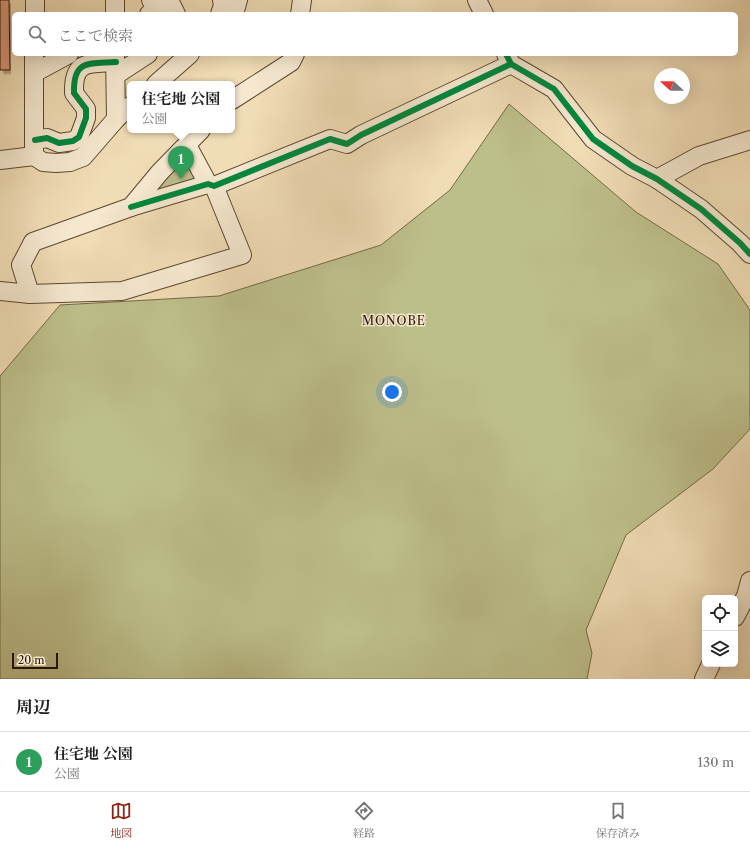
<!DOCTYPE html>
<html lang="ja">
<meta charset="utf-8">
<style>
body{margin:0;font-family:"Libre Caslon Text","Noto Serif JP",serif;background:#f2f2f2;color:#222}
.controls{position:absolute;right:12px;bottom:12px;display:grid;overflow:hidden;border-radius:6px;box-shadow:0 4px 16px #0002}
.controls button{width:36px;height:36px;display:grid;place-items:center;padding:0;border:0;border-bottom:1px solid #e0e0e0;background:#fff;color:#222;font:20px sans-serif}
.compass{position:absolute;left:654px;top:68px;width:36px;height:36px;border-radius:50%;background:#fff;box-shadow:0 4px 16px #0002;rotate:291deg}
.scale{position:absolute;left:12px;bottom:10px;width:46px;box-sizing:border-box;padding-left:4px;border:2px solid #2b1603;border-top:0;font-size:11px;line-height:14px;white-space:nowrap;color:#2b1603;-webkit-text-stroke:3px #f5e8cf;paint-order:stroke}
.you{position:absolute;left:392px;top:392px;width:14px;height:14px;margin:-10px;border:3px solid #fff;border-radius:50%;background:#1a73e8;box-shadow:0 0 0 6px #1a73e833}
.badge{display:grid;place-items:center;width:26px;height:26px;border-radius:50%;background:#8f2418;color:#fff;font-size:13px;font-weight:700}
.pin{position:absolute;translate:-50% -33px;filter:drop-shadow(0 1px 2px #0008)}
.pin::after{content:'';position:absolute;top:21px;width:14px;height:12px;background:inherit;clip-path:polygon(0 0,100% 0,50% 100%)}
.popup{position:absolute;left:127px;top:81px;width:108px;height:52px;box-sizing:border-box;display:grid;place-content:center;border-radius:6px;background:#fff;filter:drop-shadow(0 1px 3px #0005);font-size:13px;white-space:nowrap;color:#767676}
.popup b{font-size:15px;color:#222}
.popup::after{content:'';position:absolute;left:50%;top:100%;margin-left:-8px;border:8px solid transparent;border-top-color:#fff}
.list{margin:0;padding:0;list-style:none}
h2{display:flex;justify-content:space-between;align-items:center;height:52px;margin:0;padding:0 16px;font-size:17px}
h2 small{font-size:13px;font-weight:400;color:#767676}
.list li{display:grid;grid-template-columns:26px 1fr auto;gap:12px;align-items:center;box-sizing:border-box;height:60px;padding:0 16px;border-top:1px solid #e0e0e0}
.list b{display:block;font-size:15px;white-space:nowrap}
.list p{margin:0;font-size:13px;white-space:nowrap;color:#767676}
.list em{font-size:13px;font-style:normal;color:#767676}
.icon{flex:none;width:22px;height:22px;fill:none;stroke:currentColor;stroke-width:2;stroke-linecap:round;stroke-linejoin:round}
.map{position:relative;flex:none;width:750px;height:679px;overflow:hidden}
.search{position:absolute;background:#fff;box-shadow:0 4px 16px #0002;left:12px;right:12px;top:12px;height:44px;display:flex;align-items:center;gap:10px;box-sizing:border-box;padding:0 14px;border-radius:6px;color:#767676;font-size:15px}
.sheet{height:112px;background:#fff}
nav{display:flex;justify-content:space-around;align-items:center;box-sizing:border-box;height:56px;border-top:1px solid #e0e0e0;background:#fff;font-size:11px;color:#767676}
nav a{display:grid;justify-items:center;gap:2px}
nav .on{color:#8f2418}
.map>svg:first-child{display:block}
.green{fill:#bdbf8b;stroke:#746a47}
.building{fill:#db977b;stroke:#2b1603;filter:url(#shadow)}
.lines{fill:none;stroke-linecap:round;stroke-linejoin:round}
.street-casing{stroke:#5c4830;stroke-width:20}
.street{stroke:#f5e8cf;stroke-width:18}
.cycleway-casing{stroke:#f5e8cf;stroke-width:8}
.cycleway{stroke:#00873e;stroke-width:6}
.labels{text-anchor:middle;stroke-width:3;stroke-linejoin:round;paint-order:stroke}
.quarter-label{font-size:12px;letter-spacing:1px;fill:#2b1603;stroke:#f5e8cf}
</style>
<div class="map">
<svg width="750" height="679" viewBox="0 0 750 679">
<defs>
<filter id="shadow"><feDropShadow dx="3.5" dy="3.5" stdDeviation="0" flood-color="#0004"/></filter>
</defs>
<rect width="100%" height="100%" fill="#f0dcb5"/>
<filter id="stains"><feTurbulence type="fractalNoise" baseFrequency=".005" numOctaves="4"/><feColorMatrix values="0 0 0 0 .2 0 0 0 0 .09 0 0 0 0 .02 0 0 0 .5 -.17"/></filter>
<radialGradient id="worn" r=".72"><stop offset=".6" stop-color="#630" stop-opacity="0"/><stop offset="1" stop-color="#630" stop-opacity=".3"/></radialGradient>
<!-- green -->
<g class="green">
<polygon points="509,104 636,212 718,264 750,310 750,429 713,469 626,535 586,630 592,653 587,679 0,679 0,376 60,305 219,296 381,245 450,190"/>
<polygon points="187,156 199,180 144,198"/>
</g>
<!-- building -->
<polygon class="building" points="0,0 9,0 10,70 0,70"/>
<g class="lines">
<defs>
<g id="street">
<polyline points="35,0 35,14"/>
<polyline points="115,0 115,14"/>
<polyline points="169,0 176,14"/>
<polyline points="477,0 484,14"/>
<polyline points="149,14 157,8 151,0"/>
<polyline points="220,14 223,5 222,0"/>
<polyline points="234,14 238,0"/>
<polyline points="300,14 302,0"/>
<polyline points="34,54 34,151"/>
<polyline points="115,54 116,119"/>
<polyline points="506,54 511,64 554,89 593,139 632,166 657,179 701,209 740,243 750,254"/>
<polyline points="34,73 69,54"/>
<polyline points="116,75 148,54"/>
<polyline points="156,84 190,54"/>
<polyline points="232,100 291,62 295,54"/>
<path d="M35,140L47,138L59,143L73,141L79,137L86,118V109L74,93C73,59 89,64 116,62"/>
<polyline points="187,145 208,184"/>
<polyline points="0,160 34,156 43,162 56,163 70,162 83,157 116,119 130,106"/>
<polyline points="657,179 699,156 750,140"/>
<polyline points="131,207 208,184 214,186 330,139 347,144 361,135 511,64"/>
<polyline points="0,291 30,294 122,291 242,255 214,186"/>
<polyline points="30,294 21,265 33,242 131,207 160,172 201,130"/>
<polyline points="735,617 746,596 750,581"/>
<polyline points="704,679 711,664"/>
</g>
</defs>
<!-- street casing -->
<use href="#street" class="street-casing"/>
<!-- street -->
<use href="#street" class="street"/>
<defs>
<g id="cycleway">
<polyline points="506,54 511,64 554,89 593,139 632,166 657,179 701,209 740,243 750,254"/>
<path d="M35,140L47,138L59,143L73,141L79,137L86,118V109L74,93C73,59 89,64 116,62"/>
<polyline points="131,207 208,184 214,186 330,139 347,144 361,135 511,64"/>
</g>
</defs>
<!-- cycleway casing -->
<use href="#cycleway" class="cycleway-casing"/>
<!-- cycleway -->
<use href="#cycleway" class="cycleway"/>
</g>
<g class="labels">
<!-- quarter labels -->
<g class="quarter-label">
<text x="394" y="325">MONOBE</text>
</g>
</g>
<rect width="100%" height="100%" filter="url(#stains)"/>
<rect width="100%" height="100%" fill="url(#worn)"/>
</svg>
<div class="controls">
<button><svg class="icon" aria-label="locate" viewBox="0 0 24 24"><circle cx="12" cy="12" r="6"/><path d="M12 2v4M12 18v4M2 12h4M18 12h4"/></svg></button>
<button><svg class="icon" aria-label="layers" viewBox="0 0 24 24"><path d="M12 4l9 5-9 5-9-5zM3 14l9 5 9-5"/></svg></button>
</div>
<svg class="compass" viewBox="-18 -18 36 36"><path d="M0-13l5 13h-10z" fill="#e53935"/><path d="M0 13l5-13h-10z" fill="#767676"/></svg>
<div class="scale">20 m</div>
<div class="you"></div>
<div class="pin badge" style="left:181px;top:179px;background:#2e9e5b">1</div>
<div class="popup"><b>住宅地 公園</b>公園</div>
<div class="search"><svg class="icon" aria-label="search" viewBox="0 0 24 24"><circle cx="10" cy="10" r="6"/><path d="M15 15l6 6"/></svg>ここで検索</div>
</div>
<section class="sheet">
<h2>周辺<small></small></h2>
<ul class="list">
<li><span class="badge" style="background:#2e9e5b">1</span><div><b>住宅地 公園</b><p>公園</p></div><em>130 m</em></li>
</ul>
</section>
<nav>
<a class="on"><svg class="icon" aria-label="map" viewBox="0 0 24 24"><path d="M3 6l6-2 6 2 6-2v14l-6 2-6-2-6 2zM9 4v14M15 6v14"/></svg>地図</a>
<a><svg class="icon" aria-label="directions" viewBox="0 0 24 24"><path d="M12 3l9 9-9 9-9-9zM9 14v-3h6M13 9l2 2-2 2"/></svg>経路</a>
<a><svg class="icon" aria-label="saved" viewBox="0 0 24 24"><path d="M7 4h10v16l-5-4-5 4z"/></svg>保存済み</a>
</nav>
